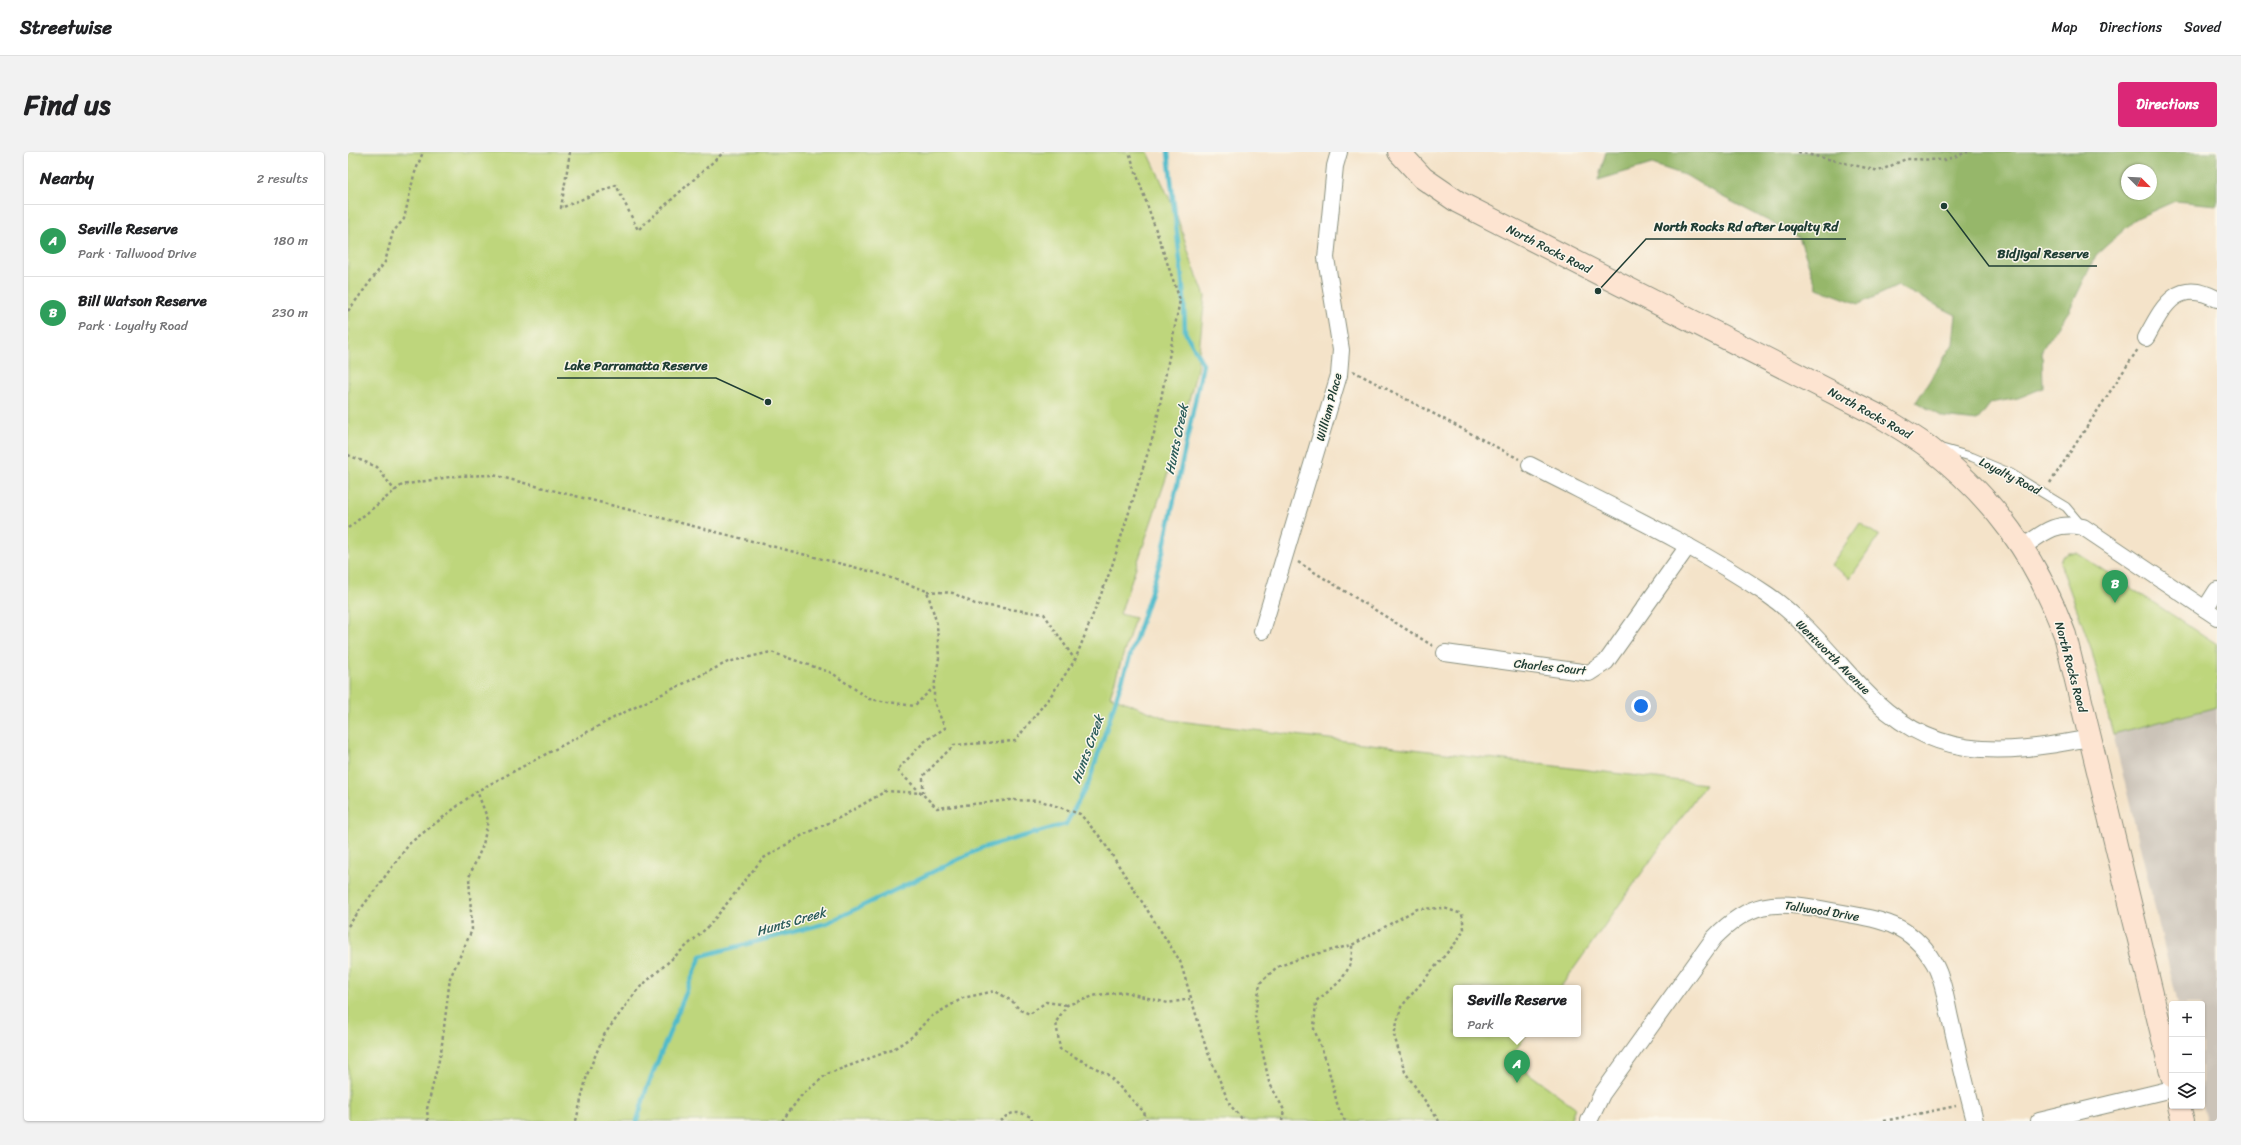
<!DOCTYPE html>
<meta charset="utf-8">
<style>
body{margin:0;font-family:Sriracha,sans-serif;background:#f2f2f2;color:#202124}
.controls{position:absolute;right:12px;bottom:12px;display:grid;overflow:hidden;border-radius:4px;box-shadow:0 1px 3px #0004}
.controls button{width:36px;height:36px;display:grid;place-items:center;padding:0;border:0;border-bottom:1px solid #e0e0e0;background:#fff;color:#202124;font:20px sans-serif}
.compass{position:absolute;left:1773px;top:12px;width:36px;height:36px;border-radius:50%;background:#fff;box-shadow:0 1px 3px #0004;rotate:114deg}
.you{position:absolute;left:1293px;top:554px;width:14px;height:14px;margin:-10px;border:3px solid #fff;border-radius:50%;background:#1a73e8;box-shadow:0 0 0 6px #1a73e833}
.badge{display:grid;place-items:center;width:26px;height:26px;border-radius:50%;background:#db2777;color:#fff;font-size:13px;font-weight:700}
.pin{position:absolute;translate:-50% -33px;filter:drop-shadow(0 1px 2px #0008)}
.pin::after{content:'';position:absolute;top:21px;width:14px;height:12px;background:inherit;clip-path:polygon(0 0,100% 0,50% 100%)}
.popup{position:absolute;left:1105px;top:833px;width:128px;height:52px;box-sizing:border-box;display:grid;place-content:center;border-radius:4px;background:#fff;filter:drop-shadow(0 1px 3px #0005);font-size:13px;white-space:nowrap;color:#757577}
.popup b{font-size:15px;color:#202124}
.popup::after{content:'';position:absolute;left:50%;top:100%;margin-left:-8px;border:8px solid transparent;border-top-color:#fff}
.list{margin:0;padding:0;list-style:none}
h2{display:flex;justify-content:space-between;align-items:center;height:52px;margin:0;padding:0 16px;font-size:17px}
h2 small{font-size:13px;font-weight:400;color:#757577}
.list li{display:grid;grid-template-columns:26px 1fr auto;gap:12px;align-items:center;box-sizing:border-box;height:72px;padding:0 16px;border-top:1px solid #e0e0e0}
.list b{display:block;font-size:15px;white-space:nowrap}
.list p{margin:0;font-size:13px;white-space:nowrap;color:#757577}
.list em{font-size:13px;font-style:normal;color:#757577}
.icon{flex:none;width:22px;height:22px;fill:none;stroke:currentColor;stroke-width:2;stroke-linecap:round;stroke-linejoin:round}
.map{position:relative;flex:none;width:1869px;height:969px;overflow:hidden;border-radius:4px}
header{display:flex;align-items:center;gap:24px;box-sizing:border-box;height:56px;padding:0 20px;background:#fff;border-bottom:1px solid #e0e0e0}
header strong{font-size:19px}
nav{display:flex;gap:22px;margin-inline-start:auto;font-size:14px}
.intro{display:flex;align-items:center;justify-content:space-between;box-sizing:border-box;height:96px;padding:0 24px}
h1{margin:0;font-size:28px}
.button{padding:10px 18px;border-radius:4px;background:#db2777;color:#fff;font-size:14px;font-weight:700}
main{display:flex;gap:24px;padding:0 24px}
aside{flex:1;background:#fff;border-radius:4px;box-shadow:0 1px 3px #0004}
.map>svg:first-child{display:block}
.industrial{fill:#cbc3b8}
.green{fill:#bed67b;stroke:#6e8a58}
.forest{fill:#96b76b;stroke:#5a7a50;fill-rule:evenodd}
.lines{fill:none;stroke-linecap:round;stroke-linejoin:round}
.stream{stroke:#50bbcb;stroke-width:4.5}
.service-casing{stroke:#8a907e;stroke-width:10}
.minor-casing{stroke:#8a907e;stroke-width:18}
.secondary-casing{stroke:#8a907e;stroke-width:24}
.path{stroke:#8a907e;stroke-width:2.5;stroke-dasharray:3 3;stroke-linecap:butt}
.service{stroke:#fff;stroke-width:8}
.minor{stroke:#fff;stroke-width:16}
.secondary{stroke:#fde4d1;stroke-width:22}
.labels{text-anchor:middle;stroke-width:3;stroke-linejoin:round;paint-order:stroke}
.street-label{font-size:12px;fill:#1f3d34;stroke:#fbf7ec}
.water-label{font-size:13px;font-style:italic;fill:#2b5c5a;stroke:#fbf7ec}
.leader{fill:none;stroke:#1f3d34;stroke-width:1.5}
.callout-dot{fill:#1f3d34;stroke:#fbf7ec;stroke-width:1.5}
.callout-label{font-size:13px;text-anchor:middle;font-weight:bold;fill:#1f3d34;stroke:#fbf7ec;stroke-width:3;stroke-linejoin:round;paint-order:stroke}
</style>
<header>
<strong>Streetwise</strong>
<nav><a>Map</a><a>Directions</a><a>Saved</a></nav>
</header>
<div class="intro"><h1>Find us</h1><a class="button">Directions</a></div>
<main>
<aside>
<h2>Nearby<small>2 results</small></h2>
<ul class="list">
<li><span class="badge" style="background:#2e9e5b">A</span><div><b>Seville Reserve</b><p>Park · Tallwood Drive</p></div><em>180 m</em></li>
<li><span class="badge" style="background:#2e9e5b">B</span><div><b>Bill Watson Reserve</b><p>Park · Loyalty Road</p></div><em>230 m</em></li>
</ul>
</aside>
<div class="map">
<svg width="1869" height="969" viewBox="0 0 1869 969">
<rect width="100%" height="100%" fill="#fbf7ec"/>
<filter id="ink" filterUnits="userSpaceOnUse"><feTurbulence type="fractalNoise" baseFrequency=".025" numOctaves="2"/><feDisplacementMap in="SourceGraphic" scale="8" xChannelSelector="R" yChannelSelector="G"/><feConvolveMatrix kernelMatrix="1 2 1 2 8 2 1 2 1" color-interpolation-filters="sRGB"/></filter>
<filter id="wash" filterUnits="userSpaceOnUse"><feTurbulence type="fractalNoise" baseFrequency=".012" numOctaves="4" result="noise"/><feDisplacementMap in="SourceGraphic" scale="16" xChannelSelector="R" yChannelSelector="G"/><feGaussianBlur stdDeviation="0.9" result="paint"/><feColorMatrix in="noise" values="0 0 0 0 0 0 0 0 0 0 0 0 0 0 0 0 0 1.4 0 .05"/><feComposite in="paint" operator="in"/></filter>
<g filter="url(#wash)">
<rect width="100%" height="100%" fill="#f4e3c9"/>
<!-- industrial -->
<polygon class="industrial" points="1869,555 1869,969 1858,969 1854,954 1854,852 1830,852 1765,582"/>
<!-- green -->
<g class="green">
<polygon points="0,0 800,0 828,61 844,111 857,144 849,217 829,294 772,462 787,466 762,544 822,568 1357,632 1212,836 1108,836 1108,882 1179,882 1161,907 1227,955 1222,969 0,969"/>
<polygon points="1512,371 1531,384 1502,426 1483,413"/>
<polygon points="1721,401 1729,401 1869,492 1869,555 1765,582 1743,496 1712,411 1714,405"/>
</g>
<!-- forest -->
<path class="forest" d="M1258,0H1869V53L1827,49L1789,66L1748,103L1721,159L1694,197L1695,236L1670,246L1643,251L1629,269L1595,265L1568,250L1605,192L1608,163L1550,134L1511,152L1469,136L1451,85L1371,43L1339,24L1304,12L1250,28ZM1779,18H1803V42H1779Z"/>
<g class="lines">
<!-- stream -->
<polyline class="stream" points="289,969 298,938 353,804 479,771 634,696 718,672 741,630 802,443 815,399 855,212 837,180 836,145 820,0"/>
</g>
</g>
<g filter="url(#ink)">
<g class="lines">
<defs>
<polyline id="service" points="1589,295 1624,305 1662,321 1718,355 1734,374"/>
<g id="minor">
<path d="M1798,186C1815,155 1828,125 1869,147"/>
<path d="M1182,313C1262,354 1345,392 1420,443C1455,467 1484,504 1513,535C1583,610 1649,604 1742,586"/>
<path d="M1675,395C1696,380 1708,369 1735,375L1869,465"/>
<polyline points="1857,457 1869,438"/>
<polyline points="914,479 991,223 993,198 978,106 987,14 991,0"/>
<polyline points="1097,501 1241,521 1258,510 1340,394"/>
<path d="M1241,969L1254,942L1366,786C1401,750 1425,748 1473,757C1496,762 1523,764 1544,773C1562,780 1576,794 1586,811C1595,827 1598,848 1602,866C1610,900 1618,935 1627,969"/>
<polyline points="1691,969 1824,937"/>
</g>
<g id="secondary">
<path d="M1051,0L1075,26L1110,50L1535,266C1550,275 1565,284 1579,294C1646,346 1688,404 1717,483L1824,924"/>
<polyline points="1831,954 1835,969"/>
</g>
</defs>
<!-- service casing -->
<use href="#service" class="service-casing"/>
<!-- minor casing -->
<use href="#minor" class="minor-casing"/>
<!-- secondary casing -->
<use href="#secondary" class="secondary-casing"/>
<!-- path -->
<g class="path">
<polyline points="222,0 213,56 268,33 290,78 376,0"/>
<polyline points="1450,0 1531,19 1558,7 1597,8 1620,0"/>
<polyline points="0,159 37,110 45,80 56,67 66,23 75,0"/>
<polyline points="1005,219 1171,307"/>
<polyline points="0,303 29,315 47,339"/>
<polyline points="1702,331 1790,197"/>
<polyline points="0,376 54,333 108,324 145,323 529,421 579,439 589,472 591,506 586,535 586,550 597,576 576,590 549,618 589,656 662,648 693,649 732,662 753,686 832,809 858,896 882,953 896,969"/>
<polyline points="950,410 1085,494"/>
<polyline points="579,439 605,441 627,452 696,462 727,508"/>
<polyline points="575,641 575,624 606,593 667,589 704,542 727,508 763,417 807,278 832,148 781,0"/>
<polyline points="0,774 62,691 129,639 271,563 380,510 423,500 484,521 521,547 566,554 585,536"/>
<polyline points="80,969 79,957 93,900 102,826 124,778 121,725 135,693 140,668 129,639"/>
<polyline points="228,969 239,923 256,883 290,837 361,774 414,707 453,684 493,665 538,639 574,641"/>
<polyline points="434,969 453,944 479,922 544,898 565,884 581,866 615,846 647,839 664,849 672,858 682,862 698,850 719,853"/>
<path d="M652,969C663,959 670,959 683,965L684,969"/>
<polyline points="799,969 796,960 759,922 712,897 708,870 719,853 749,843 777,840 820,851 842,847"/>
<polyline points="934,969 936,958 921,930 907,864 912,831 929,815 956,805 1004,793 1069,757 1096,756 1114,762 1116,777 1109,789 1053,855 1046,883 1057,920 1091,969"/>
<path d="M997,969L990,955L979,911L966,877L968,849C990,832 1005,822 1004,793"/>
<polyline points="1536,969 1608,954"/>
</g>
<!-- service -->
<use href="#service" class="service"/>
<!-- minor -->
<use href="#minor" class="minor"/>
<!-- secondary -->
<use href="#secondary" class="secondary"/>
</g>
</g>
<g class="labels">
<!-- street labels -->
<g class="street-label">
<text transform="translate(1201 97) rotate(27)" y="4">North Rocks Road</text>
<text transform="translate(981 255) rotate(-75)" y="4">William Place</text>
<text transform="translate(1522 261) rotate(29)" y="4">North Rocks Road</text>
<text transform="translate(1662 324) rotate(27)" y="4">Loyalty Road</text>
<text transform="translate(1485 505) rotate(45)" y="4">Wentworth Avenue</text>
<text transform="translate(1202 515) rotate(6)" y="4">Charles Court</text>
<text transform="translate(1723 515) rotate(75)" y="4">North Rocks Road</text>
<text transform="translate(1474 759) rotate(9)" y="4">Tallwood Drive</text>
</g>
<!-- water labels -->
<g class="water-label">
<text transform="translate(828 287) rotate(-78)" y="5">Hunts Creek</text>
<text transform="translate(739 597) rotate(-70)" y="5">Hunts Creek</text>
<text transform="translate(443 769) rotate(-16)" y="5">Hunts Creek</text>
</g>
</g>
<!-- callouts -->
<path class="leader" d="M1250 139L1298 87H1498M1596 54L1641 114H1749M420 250L368 226H209"/>
<g class="callout-dot">
<circle cx="1250" cy="139" r="4"/>
<circle cx="1596" cy="54" r="4"/>
<circle cx="420" cy="250" r="4"/>
</g>
<g class="callout-label">
<text x="1398" y="79">North Rocks Rd after Loyalty Rd</text>
<text x="1695" y="106">Bidjigal Reserve</text>
<text x="288" y="218">Lake Parramatta Reserve</text>
</g>
</svg>
<div class="controls">
<button>+</button>
<button>−</button>
<button><svg class="icon" aria-label="layers" viewBox="0 0 24 24"><path d="M12 4l9 5-9 5-9-5zM3 14l9 5 9-5"/></svg></button>
</div>
<svg class="compass" viewBox="-18 -18 36 36"><path d="M0-13l5 13h-10z" fill="#e53935"/><path d="M0 13l5-13h-10z" fill="#757577"/></svg>
<div class="you"></div>
<div class="pin badge" style="left:1169px;top:931px;background:#2e9e5b">A</div>
<div class="popup"><b>Seville Reserve</b>Park</div>
<div class="pin badge" style="left:1767px;top:451px;background:#2e9e5b">B</div>
</div>
</main>
